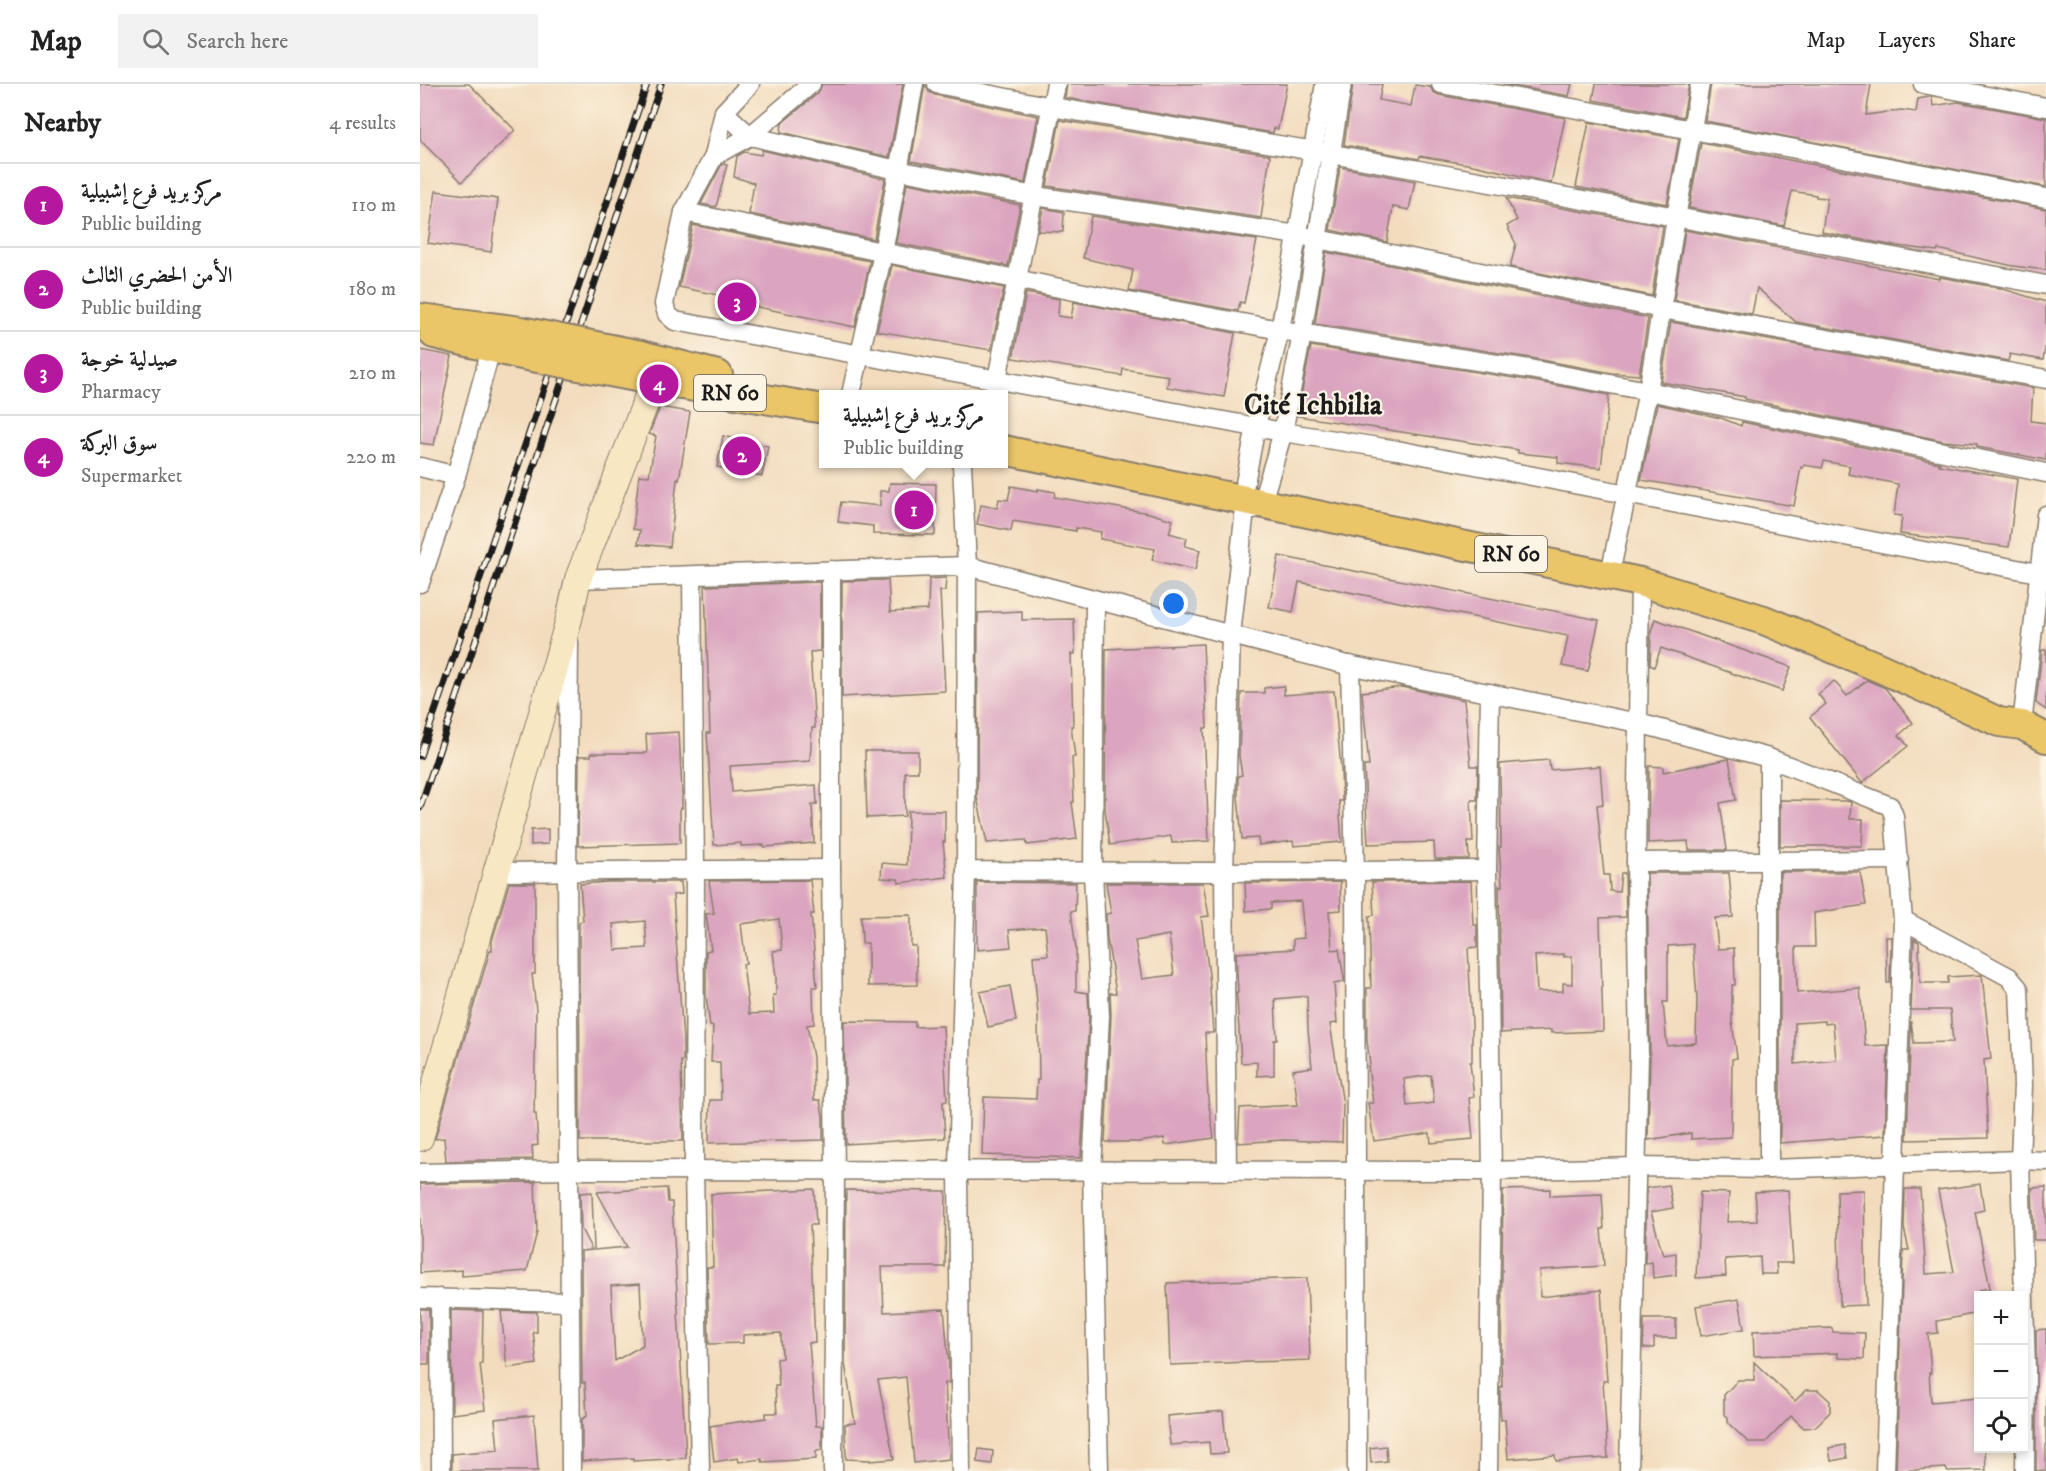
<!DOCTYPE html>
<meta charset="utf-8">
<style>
body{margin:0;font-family:"IM FELL DW Pica",Amiri,serif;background:#f2f2f2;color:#222}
.controls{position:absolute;right:18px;bottom:18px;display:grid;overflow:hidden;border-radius:0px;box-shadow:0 3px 9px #0003}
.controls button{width:54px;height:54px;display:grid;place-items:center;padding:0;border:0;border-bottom:2px solid #e0e0e0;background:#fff;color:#222;font:30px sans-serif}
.you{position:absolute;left:754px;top:520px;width:21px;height:21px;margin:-15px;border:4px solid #fff;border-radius:50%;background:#1a73e8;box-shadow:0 0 0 9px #1a73e833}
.badge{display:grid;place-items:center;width:39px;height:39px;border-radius:50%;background:#b5179e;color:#fff;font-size:20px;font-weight:700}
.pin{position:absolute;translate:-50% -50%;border:3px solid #fff;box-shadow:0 2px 6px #0006}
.popup{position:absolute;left:399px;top:306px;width:189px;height:78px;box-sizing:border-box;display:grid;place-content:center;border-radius:0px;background:#fff;filter:drop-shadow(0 2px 4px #0005);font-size:20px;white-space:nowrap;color:#767676}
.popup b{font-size:22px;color:#222}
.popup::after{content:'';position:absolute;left:50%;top:100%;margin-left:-12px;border:12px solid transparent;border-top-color:#fff}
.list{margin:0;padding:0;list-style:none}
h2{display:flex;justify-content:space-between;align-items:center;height:78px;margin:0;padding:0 24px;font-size:26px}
h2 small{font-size:20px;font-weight:400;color:#767676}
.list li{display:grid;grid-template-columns:39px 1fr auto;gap:18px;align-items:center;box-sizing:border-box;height:84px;padding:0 24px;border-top:2px solid #e0e0e0}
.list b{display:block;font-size:22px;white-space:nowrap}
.list p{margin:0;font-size:20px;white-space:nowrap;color:#767676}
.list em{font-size:20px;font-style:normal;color:#767676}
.icon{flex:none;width:33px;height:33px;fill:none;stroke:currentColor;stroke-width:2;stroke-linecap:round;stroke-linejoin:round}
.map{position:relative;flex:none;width:1626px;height:1387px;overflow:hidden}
header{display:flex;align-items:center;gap:36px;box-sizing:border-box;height:84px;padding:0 30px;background:#fff;border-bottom:2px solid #e0e0e0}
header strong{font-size:28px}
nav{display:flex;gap:33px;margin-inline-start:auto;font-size:21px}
.search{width:420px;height:54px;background:#f2f2f2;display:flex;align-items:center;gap:15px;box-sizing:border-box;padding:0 21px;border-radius:0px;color:#767676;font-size:22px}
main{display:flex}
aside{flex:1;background:#fff}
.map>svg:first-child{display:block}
.building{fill:#dba5c0;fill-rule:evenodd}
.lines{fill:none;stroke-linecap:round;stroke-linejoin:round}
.street-casing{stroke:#887c6c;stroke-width:21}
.secondary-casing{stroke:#887c6c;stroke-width:28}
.primary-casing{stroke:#887c6c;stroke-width:32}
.street{stroke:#fff;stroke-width:18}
.secondary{stroke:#f7e8c3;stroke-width:26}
.primary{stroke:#ebc669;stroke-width:28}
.rail-casing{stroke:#1c1c1c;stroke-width:7}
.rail{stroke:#fcf5e5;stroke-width:4.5;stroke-dasharray:14;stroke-linecap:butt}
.primary-bridge-casing{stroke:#887c6c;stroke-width:32;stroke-linecap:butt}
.primary-bridge{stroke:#ebc669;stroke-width:28}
.labels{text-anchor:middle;stroke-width:4.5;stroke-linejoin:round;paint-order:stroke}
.shield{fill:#fcf5e5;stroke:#5f5d58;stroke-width:1.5}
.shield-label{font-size:21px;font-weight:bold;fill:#1c1c1c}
.district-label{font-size:28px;font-weight:bold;fill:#1c1c1c;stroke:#fcf5e5}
</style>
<header>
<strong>Map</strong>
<div class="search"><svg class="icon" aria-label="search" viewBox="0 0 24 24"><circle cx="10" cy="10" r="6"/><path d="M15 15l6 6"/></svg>Search here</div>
<nav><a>Map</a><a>Layers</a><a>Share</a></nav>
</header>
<main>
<aside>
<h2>Nearby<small>4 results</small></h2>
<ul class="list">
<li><span class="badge">1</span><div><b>مركز بريد فرع إشبيلية</b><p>Public building</p></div><em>110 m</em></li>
<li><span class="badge">2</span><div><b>الأمن الحضري الثالث</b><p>Public building</p></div><em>180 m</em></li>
<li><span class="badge">3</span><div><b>صيدلية خوجة</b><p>Pharmacy</p></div><em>210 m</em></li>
<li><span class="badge">4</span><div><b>سوق البركة</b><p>Supermarket</p></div><em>220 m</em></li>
</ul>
</aside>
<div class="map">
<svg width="1626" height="1387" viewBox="0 0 1626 1387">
<rect width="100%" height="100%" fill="#fcf5e5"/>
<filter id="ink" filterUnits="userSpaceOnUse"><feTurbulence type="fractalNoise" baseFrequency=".0167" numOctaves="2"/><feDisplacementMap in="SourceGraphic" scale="12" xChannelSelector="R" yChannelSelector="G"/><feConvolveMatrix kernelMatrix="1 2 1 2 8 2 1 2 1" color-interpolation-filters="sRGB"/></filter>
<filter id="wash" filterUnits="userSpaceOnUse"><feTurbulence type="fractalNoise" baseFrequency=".008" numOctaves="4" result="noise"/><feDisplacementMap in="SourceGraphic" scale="24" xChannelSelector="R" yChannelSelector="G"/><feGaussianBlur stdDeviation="1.35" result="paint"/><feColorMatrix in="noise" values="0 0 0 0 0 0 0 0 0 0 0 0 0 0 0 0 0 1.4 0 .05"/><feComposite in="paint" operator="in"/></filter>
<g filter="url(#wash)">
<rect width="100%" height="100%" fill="#f3dcbd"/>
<g id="blocks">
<!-- building -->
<g class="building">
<polygon points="0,0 49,0 95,46 42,98 0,56"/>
<polygon points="402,0 483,0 469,73 361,48 362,39 398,9"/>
<polygon points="505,0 509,8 515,11 618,32 605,99 491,77"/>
<polygon points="647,0 867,0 858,45 854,44 853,49 645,14"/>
<polygon points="933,0 962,0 959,16 991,22 995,1 1010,3 1013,8 1019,11 1145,34 1131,99 1053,81 1000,72 999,75 924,61"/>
<polygon points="1083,0 1152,0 1149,12"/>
<polygon points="1176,0 1269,0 1263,33 1173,16"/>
<polygon points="1291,0 1451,0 1446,31 1481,26 1496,28 1498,15 1509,13 1512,13 1513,22 1538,18 1626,34 1626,103 1285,37"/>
<polygon points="640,36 850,71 841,134 627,102"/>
<polygon points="1169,38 1259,55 1247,120 1156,103"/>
<polygon points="1281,59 1626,125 1626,186 1593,182 1518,165 1517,167 1470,161 1402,148 1407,114 1396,113 1396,111 1372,107 1364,142 1269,124"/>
<polygon points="342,66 465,95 454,155 329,130 334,99 314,93 317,72 324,68 341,71"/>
<polygon points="302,80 307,81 296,123 281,120"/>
<polygon points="920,83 995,97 989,126 973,123 967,158 910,146"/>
<polygon points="487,99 600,121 588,182 476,159"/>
<polygon points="16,107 78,115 71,168 8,159"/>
<polygon points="1086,114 1243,142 1232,212 1090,183 1096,160 1087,142 1097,136"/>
<polygon points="623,124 644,128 643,148 618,147"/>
<polygon points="671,132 837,156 824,219 820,218 818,227 709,207 713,186 663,174"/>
<polygon points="273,141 450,177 435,243 337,223 337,219 259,203"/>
<polygon points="1265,146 1520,195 1520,193 1580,204 1626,218 1626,257 1623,276 1590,270 1588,277 1376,238 1337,204 1332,230 1254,216"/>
<polygon points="906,168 1228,234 1219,291 1192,289 1111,274 895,240"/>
<polygon points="472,181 584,204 571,266 457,247"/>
<polygon points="606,209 639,215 638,232 651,234 654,218 815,249 804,313 747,303 749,292 703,285 702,292 593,274"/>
<polygon points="1251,238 1613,304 1611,337 1626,339 1626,376 1557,363 1557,360 1524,357 1325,315 1325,313 1241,298"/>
<polygon points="891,262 1107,296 1189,311 1181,384 1138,379 1138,373 1098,369 1098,366 877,332"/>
<polygon points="0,266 32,272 14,361 0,359"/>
<polygon points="1237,320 1301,334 1321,342 1322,338 1520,379 1519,381 1597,395 1589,463 1480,450 1482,432 1474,431 1478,400 1428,390 1430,382 1404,377 1402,384 1384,381 1383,384 1381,383 1374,422 1221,396"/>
<polygon points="240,323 270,328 259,396 257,395 250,463 218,460 220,446 213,445 219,391 229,392 236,352 229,350"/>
<polygon points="303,352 348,362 342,392 297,383"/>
<polygon points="470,399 516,400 515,451 453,450 453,442 418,438 421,418 460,422 460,407 469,407"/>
<polygon points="591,402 618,407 618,405 635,408 634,413 729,429 753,436 749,449 767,454 765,462 780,466 775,486 732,476 735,465 680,455 681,448 656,444 656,447 593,437 591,447 557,440 561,421 577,424 579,415 588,416"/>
<polygon points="859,472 1179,536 1168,587 1142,582 1148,552 879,498 873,528 849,523"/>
<polygon points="526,494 525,507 520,507 525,607 422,613 422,497 468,496 470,528 508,526 509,495"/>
<polygon points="400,498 400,567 390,568 395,644 392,644 390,677 310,682 312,708 396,701 397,720 392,720 394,759 344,763 344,761 321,762 321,759 294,761 287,649 290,649 285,502"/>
<polygon points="602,527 602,536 654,535 655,570 651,570 653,642 651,642 655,673 652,673 654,718 652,718 657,755 607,761 606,756 567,759 557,713 558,529"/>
<polygon points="1235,535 1371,583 1362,607 1241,564 1234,583 1230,581 1231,547"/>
<polygon points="783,560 787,644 784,644 789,757 752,759 751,752 690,761 685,725 686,565"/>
<polygon points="1622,566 1626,566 1626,626 1616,619"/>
<polygon points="1447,596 1465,604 1493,639 1479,651 1488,662 1442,699 1390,633 1406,620 1398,610 1414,597 1427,612"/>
<polygon points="864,602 864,611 914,607 921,685 922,717 919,717 922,758 874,762 873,757 839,761 838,754 822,755 818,712 818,692 822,691 819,672 821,609 844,609 844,604"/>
<polygon points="982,603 1044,616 1051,682 1058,682 1057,716 1051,716 1053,758 1048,758 1049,775 1015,775 1014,758 948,760 944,682 949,682 942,608"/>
<polygon points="259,648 262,709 262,724 260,724 260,759 158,762 159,672 171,672 171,669 227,669 226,650"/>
<polygon points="445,667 498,667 498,688 485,688 485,732 447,734"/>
<polygon points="1309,675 1316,716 1300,719 1307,766 1269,766 1268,757 1228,759 1229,682 1243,683 1243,688"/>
<path d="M1129,676L1130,686L1180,682L1183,720L1177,721L1184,791H1189L1190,807L1199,808L1201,789H1205L1206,833L1180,834L1183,947L1131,949V946L1081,949L1079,802H1082L1079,763H1081L1080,680ZM1144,870V873L1152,872V900L1143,899V907L1117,908L1115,872Z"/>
<polygon points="1360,716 1426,717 1431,718 1430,735 1443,735 1442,762 1360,762"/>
<polygon points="488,727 525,727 525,758 523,758 527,793 479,799 478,795 461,794 462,779 487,781"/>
<polygon points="128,745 128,760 111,761 111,746"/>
<path d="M1360,788H1440L1446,821L1394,829L1395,863H1376L1377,909L1440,904L1445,962L1468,961L1465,1051L1360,1059ZM1405,937V940L1413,939L1416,976L1375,980V939Z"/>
<path d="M1227,789H1309L1313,833L1295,834L1298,865L1314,864L1315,901H1312V937L1317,974L1312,975L1311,1053L1271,1055V1049L1228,1056L1230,972ZM1273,860L1277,915L1276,959L1247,962L1243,918H1248V862Z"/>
<path d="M390,796L394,830H391L397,903H393L394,940L387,941L393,973L394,1016H400L403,1032V1056L289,1059L290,1016H301L300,978H291L293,942H290L286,912V867L291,866L286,830L294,829L289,797ZM359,835L362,866L353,867L356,893V911H353L354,929L329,930L323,880H326L321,840Z"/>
<path d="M1051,797L1053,841H1057V863L1048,864L1052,940V978H1050L1054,1013L1049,1014L1053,1055L1011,1059L1010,1049L954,1057L948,1019H953L948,982L950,981L947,957V904H951L949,832L954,831L952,798ZM1011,991L1014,1019L987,1022L984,995Z"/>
<path d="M189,798H261L262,810L253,811L263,956V977H261L263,1057H160L159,838L163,837L160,800ZM225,837L227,864L195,866L193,840Z"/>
<polygon points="557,798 656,799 655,827 651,827 656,865 656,907 668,909 669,932 661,1074 562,1071 564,1013 616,1015 617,996 619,996 618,932 613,872 628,871 625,843 589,846 591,863 557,866"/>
<polygon points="920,798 921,826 909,827 912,866 919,865 924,894 924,898 914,900 917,939 910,940 923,1020 922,1058 863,1056 818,1059 820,1024 878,1021 873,986 892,983 888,946 887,912 855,915 857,956 854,956 854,991 837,992 837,978 821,979 817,913 816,909 818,909 816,869 873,865 873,855 884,854 881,817 851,819 851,825 826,827 825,799"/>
<polygon points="89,799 115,799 115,890 112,890 116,926 114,1030 116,1030 118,1061 112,1062 113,1075 26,1077 24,1054 15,1055 70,866 72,866 72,857"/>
<path d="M686,799H783L789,832L781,833L789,890L793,949H785L788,1015L794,1054L745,1061L744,1054L718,1058H685L691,932L690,909H696L687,854L686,830L691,829ZM749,851L754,891L722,895L715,857Z"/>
<polygon points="491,831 491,862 496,862 497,901 448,902 448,859 442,859 441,832"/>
<polygon points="1466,853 1471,853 1470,899 1467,899"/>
<polygon points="1494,855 1499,858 1500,899 1528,899 1528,893 1562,891 1571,975 1564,976 1568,1054 1487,1056 1491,937 1494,959 1533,958 1530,926 1491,926"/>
<polygon points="590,902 596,937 568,943 560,908"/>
<polygon points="424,937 495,938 495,943 523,942 527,1017 523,1018 525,1054 426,1060"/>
<polygon points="115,1098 117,1148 107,1187 42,1192 42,1186 0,1189 0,1100"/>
<polygon points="1560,1100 1564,1126 1555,1128 1570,1204 1560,1206 1558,1229 1517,1237 1518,1249 1508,1250 1511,1289 1509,1289 1511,1318 1558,1314 1558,1365 1565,1365 1566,1386 1527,1387 1526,1384 1476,1387 1483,1166 1489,1166 1484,1144 1485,1105 1500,1105 1506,1190 1534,1188 1518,1106"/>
<polygon points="1249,1101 1253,1124 1231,1128 1243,1171 1256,1169 1256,1191 1233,1194 1232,1178 1225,1179 1227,1104"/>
<polygon points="1626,1103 1626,1156 1614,1156 1612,1104"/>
<path d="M247,1104L248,1118H252L266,1374L213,1377V1374L162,1377V1335L167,1332L165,1298L162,1299L161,1167L172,1166L161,1145L160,1109L172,1108L174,1166L207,1163L177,1108ZM220,1200L223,1261L195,1277L191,1202Z"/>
<polygon points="394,1105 396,1141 390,1141 395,1258 389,1259 396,1342 402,1342 402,1366 396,1367 396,1375 342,1378 342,1375 319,1378 318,1374 294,1378 290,1342 346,1334 346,1329 357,1329 355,1302 359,1302 357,1275 362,1274 361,1249 323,1251 323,1259 289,1260 287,1183 293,1183 291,1110"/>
<polygon points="1130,1105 1130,1112 1182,1110 1184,1145 1181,1145 1184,1182 1119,1186 1120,1213 1181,1206 1187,1297 1183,1297 1188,1374 1136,1377 1135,1371 1088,1375 1085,1335 1081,1336 1080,1322 1080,1303 1082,1303 1081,1278 1083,1106"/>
<polygon points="426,1106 526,1107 525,1183 462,1183 464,1228 524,1225 529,1282 529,1299 525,1299 529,1375 494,1379 486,1293 458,1296 474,1375 450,1377 450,1376 426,1375 425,1340 435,1339 425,1280"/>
<polygon points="1368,1106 1373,1179 1356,1179 1357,1190 1341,1190 1340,1173 1305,1175 1306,1192 1276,1194 1280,1108 1309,1109 1307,1138 1337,1137 1335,1108"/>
<polygon points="1444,1106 1446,1221 1420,1222 1417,1107"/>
<polygon points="887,1194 890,1276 750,1281 747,1199"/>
<polygon points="1319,1215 1324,1245 1281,1252 1276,1222"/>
<rect x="0" y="1225" width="9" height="55"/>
<polygon points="31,1226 63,1227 62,1280 60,1280 65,1326 32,1330"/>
<polygon points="81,1227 117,1228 117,1248 113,1248 117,1280 87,1284"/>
<polygon points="1224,1235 1256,1235 1256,1254 1234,1254 1234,1264 1223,1264"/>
<polygon points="1412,1244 1413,1248 1445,1249 1444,1275 1418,1274 1418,1269 1334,1272 1333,1247"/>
<polygon points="1626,1245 1626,1386 1616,1387 1616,1246"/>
<polygon points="1334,1278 1375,1317 1386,1306 1398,1306 1410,1317 1410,1328 1395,1343 1384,1344 1371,1332 1346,1358 1328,1358 1308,1339 1308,1333 1304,1330 1304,1311 1318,1296 1334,1296"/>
<polygon points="803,1327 807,1369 790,1370 789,1358 750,1361 747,1332"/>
<polygon points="114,1331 118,1387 32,1387 32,1370 78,1366 75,1335"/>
<polygon points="1425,1361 1427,1374 1411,1377 1409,1364"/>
<polygon points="966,1362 967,1377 951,1379 950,1364"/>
<polygon points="559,1365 573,1367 572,1380 557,1378"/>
</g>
</g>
</g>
<g filter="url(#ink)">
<use href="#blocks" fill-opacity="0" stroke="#887c6c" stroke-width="1.5"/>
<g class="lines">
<defs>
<g id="street">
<polyline points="517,0 632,23 912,70 1626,201"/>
<polyline points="1021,0 1376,65 1626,114"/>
<polyline points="1503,0 1626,23"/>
<polyline points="304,28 330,52 477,86 615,112 878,151 1242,225 1626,295"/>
<polyline points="294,72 330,52 391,0"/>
<polyline points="264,128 294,72 304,28 330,0"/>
<polyline points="431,310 463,169 494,0"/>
<polyline points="574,310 636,0"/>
<polyline points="542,380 547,482 546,787 804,788 1067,786"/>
<polyline points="0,383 36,392"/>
<polyline points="834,425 842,418 863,348 882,250 922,0"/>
<polyline points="411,486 411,785 415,1086 413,1387"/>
<polyline points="1618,489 977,366 863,348 255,237 247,230 244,220 264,128 714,219 860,246 1109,285 1228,307 1626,389"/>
<polyline points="1190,490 1228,307 1256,134 1280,0"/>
<polyline points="272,492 275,785 274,1086 280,1387"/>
<polyline points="158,495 547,482 923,580 1218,639 1349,674 1470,722 1474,732 1483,836 1465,1387"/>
<polyline points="0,499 36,392 71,265"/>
<polyline points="675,516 673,788 680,932 672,1086 679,1387"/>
<polyline points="149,558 147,787 151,1387"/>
<polyline points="930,581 935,788 937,1387"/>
<polyline points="1602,641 1626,431"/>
<polyline points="1349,674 1349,1085"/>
<polyline points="1216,778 1479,776"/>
<polyline points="77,788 411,785"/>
<polyline points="1483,836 1589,893 1599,905 1603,1001 1600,1076 1606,1285 1605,1387"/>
<polyline points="807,1087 804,788 811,551 824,434 822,415 836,342 860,246 905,0"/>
<polyline points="0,1089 149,1086 1072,1087 1217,1083 1349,1085 1600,1076 1626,1077"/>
<polyline points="0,1214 150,1218"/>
<polyline points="20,1214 21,1387"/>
<polyline points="541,1387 538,1086 546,787"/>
<polyline points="1068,1387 1072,1087 1067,786 1070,609"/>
<polyline points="1209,1387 1219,972 1216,778 1220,498"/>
</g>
<polyline id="secondary" points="0,1054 149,535 158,495 241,278"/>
<g id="primary">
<polyline points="0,234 101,247"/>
<polyline points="14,250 97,270"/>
<polyline points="221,271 298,291"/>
<polyline points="216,293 404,325"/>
<polyline points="584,366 1220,498 1344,536 1458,583 1579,638 1602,641 1626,654"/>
</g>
</defs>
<!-- street casing -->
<use href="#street" class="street-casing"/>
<!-- secondary casing -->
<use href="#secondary" class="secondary-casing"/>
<!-- primary casing -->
<use href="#primary" class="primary-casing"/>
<!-- street -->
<use href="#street" class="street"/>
<!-- secondary -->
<use href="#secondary" class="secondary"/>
<!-- primary -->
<use href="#primary" class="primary"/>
<defs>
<g id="rail">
<polyline points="0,672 227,0"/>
<polyline points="0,724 241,0"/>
</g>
</defs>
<!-- rail casing -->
<use href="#rail" class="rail-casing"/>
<!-- rail -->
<use href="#rail" class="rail"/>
<defs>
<g id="primary-bridge">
<polyline points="101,247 221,271"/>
<polyline points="97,270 216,293"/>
</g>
</defs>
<!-- primary-bridge casing -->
<use href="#primary-bridge" class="primary-bridge-casing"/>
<!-- primary-bridge -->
<use href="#primary-bridge" class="primary-bridge"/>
</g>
</g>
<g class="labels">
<!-- shield labels -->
<g class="shield">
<rect x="274" y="291" width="72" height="36" rx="4.5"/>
<rect x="1055" y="452" width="72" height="36" rx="4.5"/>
</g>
<g class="shield-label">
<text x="310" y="316">RN 60</text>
<text x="1091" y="477">RN 60</text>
</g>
<!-- district labels -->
<g class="district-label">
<text x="893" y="330">Cité Ichbilia</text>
</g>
</g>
</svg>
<div class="controls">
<button>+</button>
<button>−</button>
<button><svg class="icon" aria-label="locate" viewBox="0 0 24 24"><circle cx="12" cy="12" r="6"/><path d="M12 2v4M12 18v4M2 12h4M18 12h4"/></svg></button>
</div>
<div class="you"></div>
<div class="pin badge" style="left:494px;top:426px">1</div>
<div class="popup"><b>مركز بريد فرع إشبيلية</b>Public building</div>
<div class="pin badge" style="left:322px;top:372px">2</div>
<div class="pin badge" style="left:317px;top:218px">3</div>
<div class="pin badge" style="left:239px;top:300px">4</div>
</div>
</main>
